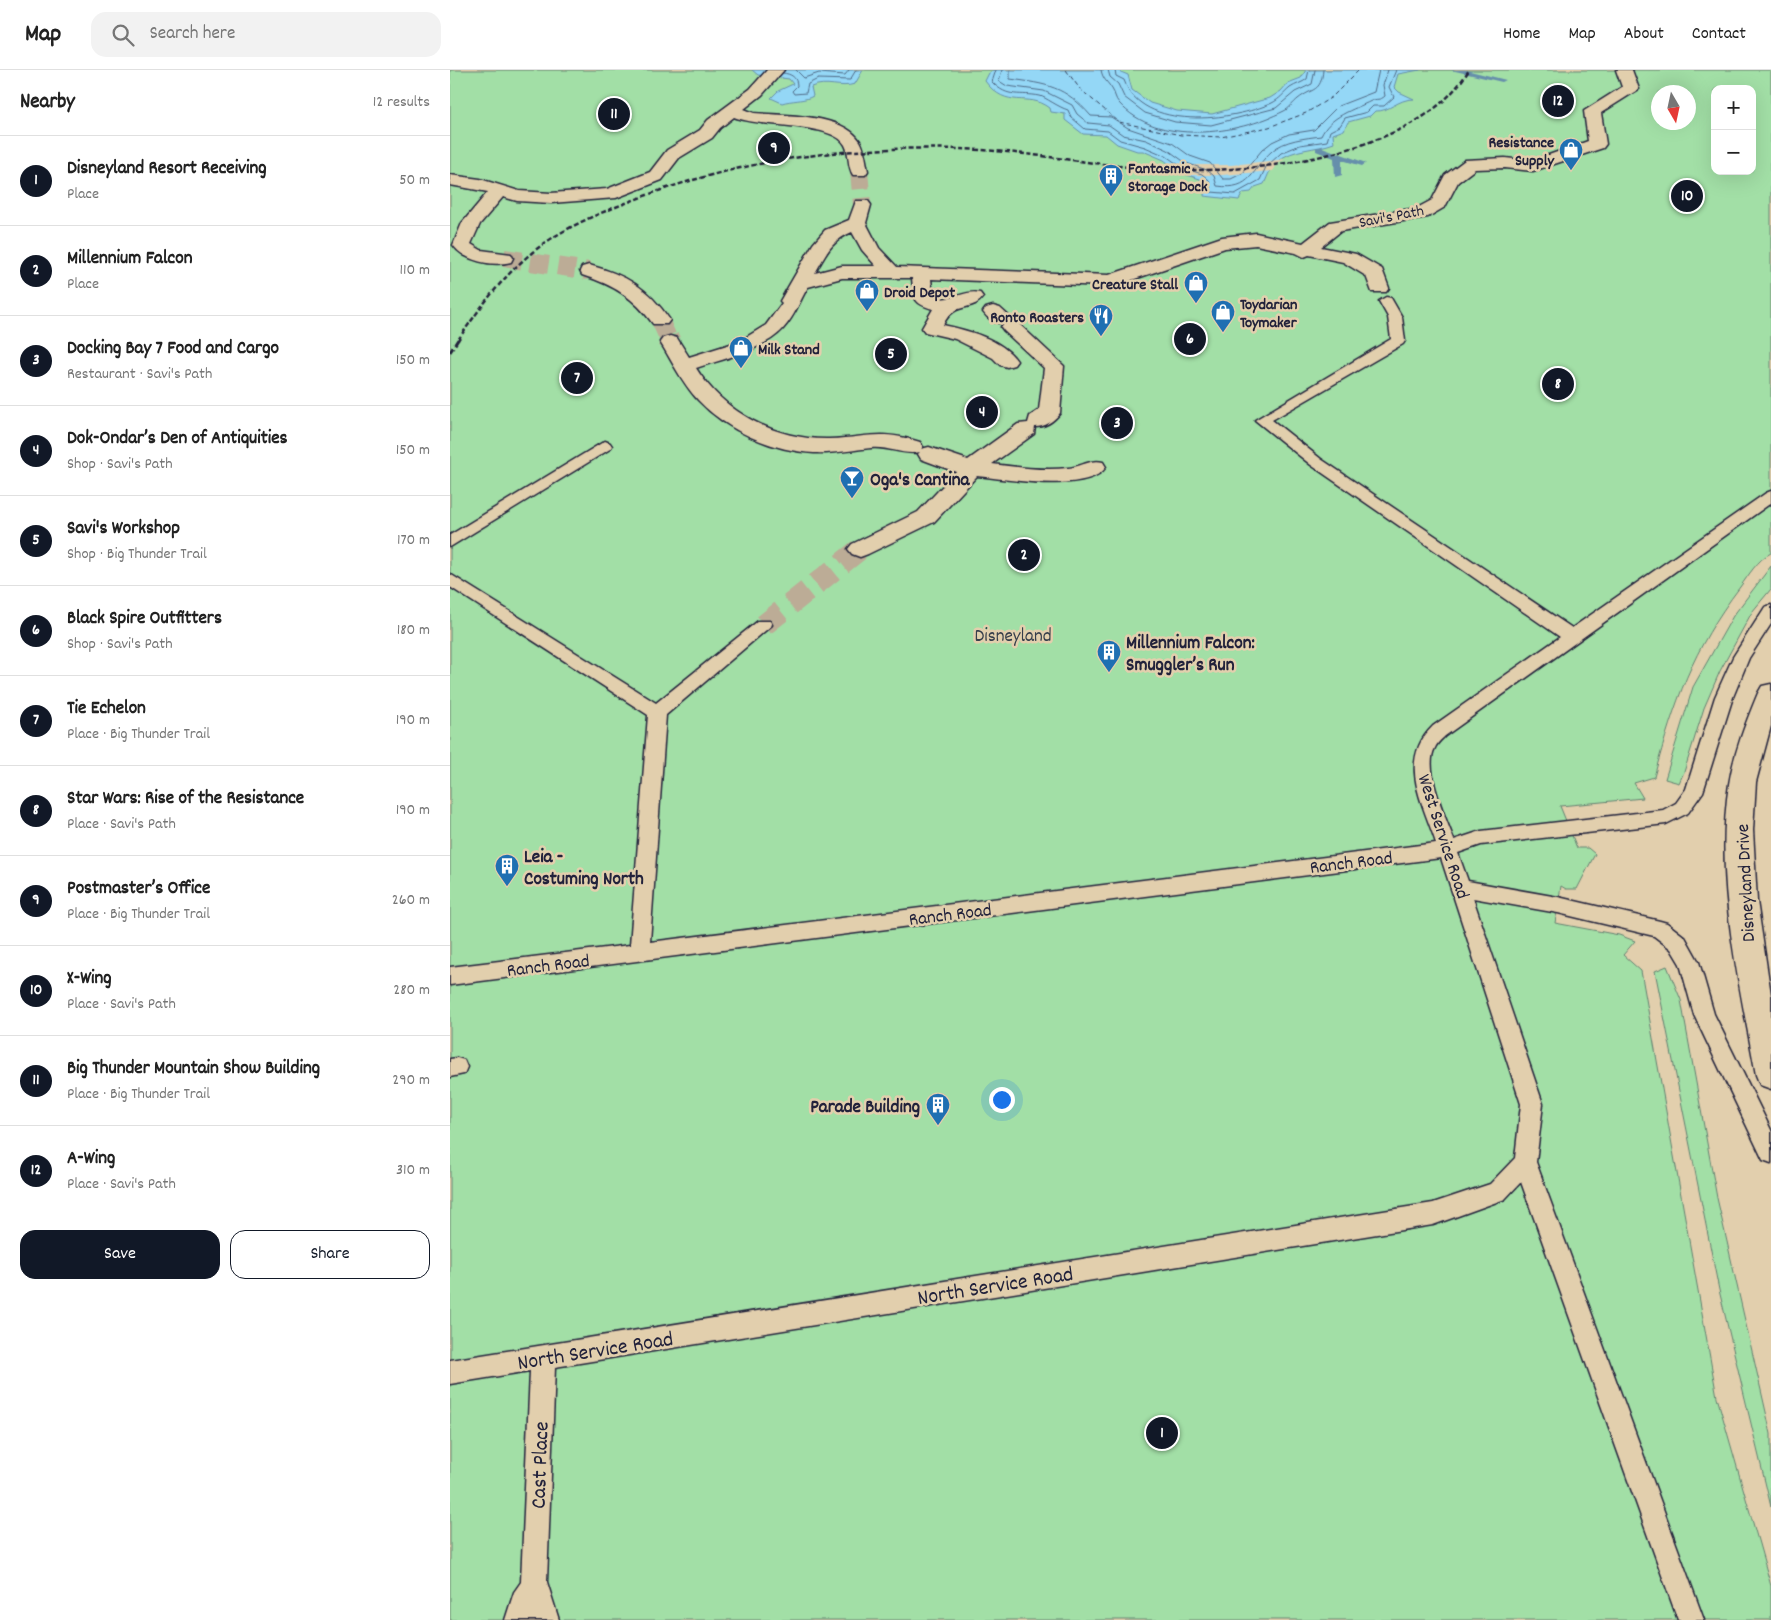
<!DOCTYPE html>
<meta charset="utf-8">
<style>
body{margin:0;font-family:Dekko,sans-serif;background:#f2f2f2;color:#222}
.controls{position:absolute;right:15px;top:15px;display:grid;overflow:hidden;border-radius:10px;box-shadow:0 5px 20px #0002}
.controls button{width:45px;height:45px;display:grid;place-items:center;padding:0;border:0;border-bottom:1px solid #e0e0e0;background:#fff;color:#222;font:25px sans-serif}
.compass{position:absolute;left:1201px;top:15px;width:45px;height:45px;border-radius:50%;background:#fff;box-shadow:0 5px 20px #0002;rotate:171deg}
.you{position:absolute;left:551px;top:1029px;width:18px;height:18px;margin:-12px;border:4px solid #fff;border-radius:50%;background:#1a73e8;box-shadow:0 0 0 8px #1a73e833}
.badge{display:grid;place-items:center;width:32px;height:32px;border-radius:50%;background:#111827;color:#fff;font-size:16px;font-weight:700}
.pin{position:absolute;translate:-50% -50%;border:2px solid #fff;box-shadow:0 1px 5px #0006}
.list{margin:0;padding:0;list-style:none}
h2{display:flex;justify-content:space-between;align-items:center;height:65px;margin:0;padding:0 20px;font-size:21px}
h2 small{font-size:16px;font-weight:400;color:#767676}
.list li{display:grid;grid-template-columns:32px 1fr auto;gap:15px;align-items:center;box-sizing:border-box;height:90px;padding:0 20px;border-top:1px solid #e0e0e0}
.list b{display:block;font-size:19px;white-space:nowrap}
.list p{margin:0;font-size:16px;white-space:nowrap;color:#767676}
.list em{font-size:16px;font-style:normal;color:#767676}
.actions{display:flex;gap:10px;padding:15px 20px}
.actions a{flex:1;padding:11px 0;border:1px solid #111827;border-radius:15px;text-align:center;font-size:18px;color:#111827}
.actions .main{background:#111827;color:#fff}
.icon{flex:none;width:28px;height:28px;fill:none;stroke:currentColor;stroke-width:2;stroke-linecap:round;stroke-linejoin:round}
.map{position:relative;flex:none;width:1321px;height:1550px;overflow:hidden}
header{display:flex;align-items:center;gap:30px;box-sizing:border-box;height:70px;padding:0 25px;background:#fff;border-bottom:1px solid #e0e0e0}
header strong{font-size:24px}
nav{display:flex;gap:28px;margin-inline-start:auto;font-size:18px}
.search{width:350px;height:45px;background:#f2f2f2;display:flex;align-items:center;gap:12px;box-sizing:border-box;padding:0 18px;border-radius:15px;color:#767676;font-size:19px}
main{display:flex}
aside{flex:1;background:#fff}
.map>svg:first-child{display:block}
.green{fill:#a2dfa6;stroke:#628070;fill-rule:evenodd}
.water{fill:#94d7f6;stroke:#668fab}
.pier{fill:#e2cfad}
.lines{fill:none;stroke-linecap:round;stroke-linejoin:round}
.shore{stroke:#506a86;stroke-width:1}
.stream{fill:#668fab;fill-rule:evenodd}
.ferry{stroke:#333d57;stroke-width:1;stroke-dasharray:4.5 3;stroke-linecap:butt}
.pedestrian-tunnel-far1{stroke:#bcac96;stroke-width:18;stroke-dasharray:18 9;stroke-linecap:butt}
.pedestrian-tunnel{stroke:#bcac96;stroke-width:22;stroke-dasharray:22 11;stroke-linecap:butt}
.service-casing{stroke:#22223b;stroke-width:3}
.pedestrian-casing{stroke:#22223b;stroke-width:3}
.secondary-casing{stroke:#22223b;stroke-width:3}
.service{fill:#e2cfad;fill-rule:evenodd}
.pedestrian{fill:#e2cfad;fill-rule:evenodd}
.secondary{fill:#e2cfad;fill-rule:evenodd}
.rail-far1{stroke:#22223b;stroke-width:2.5;stroke-dasharray:5 2.5;stroke-linecap:butt}
.rail{stroke:#22223b;stroke-width:3;stroke-dasharray:6 3;stroke-linecap:butt}
.labels{text-anchor:middle;stroke-width:5;stroke-linejoin:round;paint-order:stroke}
.far-poi-label{font-size:16px;font-weight:bold;fill:#22223b;stroke:#e2cfad;text-anchor:start}
.far-street-label{font-size:16px;fill:#22223b;stroke:#e2cfad}
.poi-label{font-size:19px;font-weight:bold;fill:#22223b;stroke:#e2cfad;text-anchor:start}
.park-label{font-size:19px;fill:#353e4b;stroke:#e2cfad}
.street-label{font-size:19px;fill:#22223b;stroke:#e2cfad}
.near-street-label{font-size:22px;fill:#22223b;stroke:#e2cfad}
</style>
<header>
<strong>Map</strong>
<div class="search"><svg class="icon" aria-label="search" viewBox="0 0 24 24"><circle cx="10" cy="10" r="6"/><path d="M15 15l6 6"/></svg>Search here</div>
<nav><a>Home</a><a>Map</a><a>About</a><a>Contact</a></nav>
</header>
<main>
<aside>
<h2>Nearby<small>12 results</small></h2>
<ul class="list">
<li><span class="badge">1</span><div><b>Disneyland Resort Receiving</b><p>Place</p></div><em>50 m</em></li>
<li><span class="badge">2</span><div><b>Millennium Falcon</b><p>Place</p></div><em>110 m</em></li>
<li><span class="badge">3</span><div><b>Docking Bay 7 Food and Cargo</b><p>Restaurant · Savi's Path</p></div><em>150 m</em></li>
<li><span class="badge">4</span><div><b>Dok-Ondar’s Den of Antiquities</b><p>Shop · Savi's Path</p></div><em>150 m</em></li>
<li><span class="badge">5</span><div><b>Savi's Workshop</b><p>Shop · Big Thunder Trail</p></div><em>170 m</em></li>
<li><span class="badge">6</span><div><b>Black Spire Outfitters</b><p>Shop · Savi's Path</p></div><em>180 m</em></li>
<li><span class="badge">7</span><div><b>Tie Echelon</b><p>Place · Big Thunder Trail</p></div><em>190 m</em></li>
<li><span class="badge">8</span><div><b>Star Wars: Rise of the Resistance</b><p>Place · Savi's Path</p></div><em>190 m</em></li>
<li><span class="badge">9</span><div><b>Postmaster’s Office</b><p>Place · Big Thunder Trail</p></div><em>260 m</em></li>
<li><span class="badge">10</span><div><b>X-Wing</b><p>Place · Savi's Path</p></div><em>280 m</em></li>
<li><span class="badge">11</span><div><b>Big Thunder Mountain Show Building</b><p>Place · Big Thunder Trail</p></div><em>290 m</em></li>
<li><span class="badge">12</span><div><b>A-Wing</b><p>Place · Savi's Path</p></div><em>310 m</em></li>
</ul>
<div class="actions"><a class="main">Save</a><a>Share</a></div>
</aside>
<div class="map">
<svg width="1321" height="1550" viewBox="0 0 1321 1550">
<rect width="100%" height="100%" fill="#e2cfad"/>
<filter id="ink" filterUnits="userSpaceOnUse"><feTurbulence type="fractalNoise" baseFrequency=".02" numOctaves="2"/><feDisplacementMap in="SourceGraphic" scale="10" xChannelSelector="R" yChannelSelector="G"/><feConvolveMatrix kernelMatrix="1 2 1 2 8 2 1 2 1" color-interpolation-filters="sRGB"/></filter>
<g filter="url(#ink)">
<!-- green -->
<g class="green">
<path d="M0,0H1321V483C1308,489 1298,506 1290,517C1242,580 1225,631 1204,707L1184,713L1193,728L1110,736L1127,778H1138L1145,784L1127,819H1116L1111,816L1105,853L1169,865L1185,871L1173,885L1191,901L1267,1327L1321,1516V1550H0ZM1265,19H1302V101H1265ZM1208,22H1238V52H1208Z"/>
<polygon points="1321,496 1321,519 1302,542 1270,601 1254,638 1234,702 1229,713 1215,709 1243,617 1283,546"/>
<polygon points="1217,896 1231,930 1267,1128 1321,1364 1321,1437 1269,1220 1205,901"/>
</g>
<!-- water -->
<g class="water">
<path d="M302,0H413L405,14C390,19 377,10 361,17L363,26C355,31 341,30 332,33L321,28L328,21L343,14L339,9L308,5Z"/>
<path d="M544,0H666L678,5L682,20L700,33L727,41L762,44L820,28L831,21L838,13L851,8L856,0H970L948,4L944,17L949,22L964,29C947,29 940,42 925,41L920,46L898,52L894,60L883,64L884,73C866,80 843,78 828,91C820,97 818,106 814,114L805,117L801,122L793,123L789,130L754,126L755,113L750,109L731,103L714,90L693,81H687L667,74L656,65L633,64L615,50V44L601,42L600,38C578,21 557,41 535,11L539,3Z"/>
</g>
<!-- pier -->
<polygon class="pier" points="837,89 829,92 823,101 772,105 730,105 716,95 781,95"/>
<g class="lines">
<!-- shore -->
<g class="shore">
<polyline points="346,0 354,8 369,3 395,5 399,0"/>
<path d="M546,0L542,12C558,29 570,22 590,26C595,27 608,37 618,40L621,47L635,59L658,61L670,70L695,77L716,86L733,98L752,104L759,110L761,122L785,124L810,110L816,97L831,83L850,75L877,71L880,61L890,56L895,48L917,42L923,36H934L944,27L939,17L946,0"/>
<path d="M552,0L549,11L557,16L594,21L622,35L627,44L638,53L659,55L673,65L696,70L718,80L736,93L757,100L764,106L767,116C803,121 801,99 822,81C834,70 856,68 871,66C880,46 903,40 921,31C926,28 930,31 935,26L933,15L938,0"/>
<path d="M560,0V9C597,14 615,16 641,46L661,47L678,58L722,73L740,86L760,93L773,109H781L793,103L812,80L822,72L839,64L864,60L888,36L924,22L929,0"/>
<path d="M651,0C653,10 657,11 662,19C665,23 665,29 669,33C707,76 787,65 834,41C839,39 843,33 848,29C863,17 871,23 873,0"/>
<polyline points="658,0 660,7 668,14 674,27 695,43 725,52 761,55 826,38 845,22 862,14 865,0"/>
<path d="M665,0L666,6L674,10C692,62 783,51 822,33C830,29 834,23 840,18C846,14 852,13 857,9L859,0"/>
<path d="M333,3C341,4 347,7 347,16L342,21L344,24L356,23L358,14L368,9L400,10L406,0"/>
</g>
<!-- stream -->
<g class="stream">
<polygon points="1001,0 1016,0 1056,10 1052,12"/>
<polygon points="866,77 872,77 916,93 912,96 892,90 892,105 885,107 884,88 866,81"/>
</g>
<!-- ferry -->
<polyline class="ferry" points="616,0 630,19 669,52 731,65 771,67 819,57 856,43 882,27 909,0"/>
<!-- pedestrian-tunnel-far1 -->
<g class="pedestrian-tunnel-far1">
<polyline points="409,101 412,135"/>
<polyline points="54,188 139,201"/>
<polyline points="210,250 219,270"/>
</g>
<!-- pedestrian-tunnel -->
<g class="pedestrian-tunnel">
<polyline points="218,268 220,272"/>
<polyline points="314,555 410,479"/>
</g>
<defs>
<g id="service">
<path d="M936,227L941,228L952,247L955,271L953,274L822,350L871,389L1122,558L1316,423L1321,421V433L995,666C992,669 987,673 985,678C973,699 996,748 1004,770L1031,761L1213,740L1226,733L1236,719L1265,627L1283,587L1315,537L1321,535V554L1299,588L1283,627L1253,722L1238,743L1216,754L1031,775L1008,783L1018,811L1108,827L1210,851L1217,853L1235,867L1249,892L1264,944L1321,1060V1093L1313,1090L1244,945L1230,894L1221,879L1204,866L1108,843L1023,828L1093,1034L1086,1092L1254,1550H1228L1071,1112L1055,1129L983,1155L105,1297L97,1512L109,1550H55L64,1522L71,1512L80,1301L0,1314V1290L983,1133L1040,1114L1065,1088L1071,1034L991,788L0,915V897L180,875L198,645L0,517V504L206,633L308,551H320L322,555L216,645L200,872L986,773C973,733 947,691 983,656L1110,567L861,395L805,350L941,269L938,247L929,231Z"/>
<polygon points="155,371 160,373 162,376 160,379 0,477 0,465"/>
<polygon points="7,988 14,990 17,997 14,1004 0,1007 0,989"/>
</g>
<g id="pedestrian">
<path d="M317,0H334L312,25L294,39L304,43C335,46 392,43 410,71C415,79 416,92 418,101L415,105H403C397,96 400,84 395,75C383,52 310,58 284,47L270,58L262,68L229,88L212,110L166,128L101,133L67,131L53,127L30,154L21,174L31,180L61,184L63,188L61,192C42,197 14,191 3,175L12,153L38,122L0,115V105L30,109L69,121L101,123L157,119L200,102L217,80L250,60L258,50L300,19Z"/>
<path d="M1166,0H1182L1189,19L1151,43L1156,74L1153,78L1083,101L1055,98L1025,99L1008,112L995,137L978,147L891,161L871,177L906,184L932,199L939,218L936,222H922L916,206L893,192L859,185L854,187L846,183L806,175L775,178L673,213L655,216L481,209L483,226C501,234 513,219 530,223L533,227C522,243 505,230 493,255C517,260 552,269 567,291L564,295L557,297L550,295L543,288L505,269L475,262L472,258L483,239C462,233 464,228 462,208H392L358,217C349,232 345,246 333,259C314,280 273,289 246,298C274,343 326,370 379,369C417,368 430,359 470,372L473,377L471,379L479,377L518,390L568,354L578,353L580,346L589,340L594,298L554,261L551,257L554,253C545,254 538,249 533,242L536,238L543,236L550,238L561,248L558,252L568,253L614,296L610,343C604,351 595,357 585,357L584,364L542,394C567,397 593,401 618,398C631,397 640,389 653,392L656,397C638,424 555,409 527,406L484,452L418,484L410,487L402,484L398,479L402,474L468,442L506,402L471,389L468,384L470,382C454,386 438,376 421,378C402,380 383,384 364,383C322,381 276,360 248,330C232,313 222,291 210,272L213,268L220,266L227,268L239,287L290,271L316,255L332,233L330,231L363,174L375,160L399,150L406,131H418L421,135L416,153L429,178L447,197L659,205L772,167L806,163L853,173L880,152L967,138L982,130L995,105L1015,90L1055,88L1082,91L1138,71L1134,41L1172,17ZM402,162L412,180L426,196H392L365,203C376,184 381,171 402,162Z"/>
<path d="M139,195C177,205 198,218 220,250L217,254H203C184,227 163,215 132,205L130,201L132,197Z"/>
</g>
<path id="secondary" d="M1321,614V656L1306,712L1303,760L1307,831L1321,925V1019L1310,1015L1306,1005C1289,911 1264,810 1279,714C1284,682 1296,652 1308,623L1312,616Z"/>
</defs>
<!-- service casing -->
<use href="#service" class="service-casing"/>
<!-- pedestrian casing -->
<use href="#pedestrian" class="pedestrian-casing"/>
<!-- secondary casing -->
<use href="#secondary" class="secondary-casing"/>
<!-- service -->
<use href="#service" class="service"/>
<!-- pedestrian -->
<use href="#pedestrian" class="pedestrian"/>
<!-- secondary -->
<use href="#secondary" class="secondary"/>
<!-- rail-far1 -->
<path class="rail-far1" d="M8,270C31,236 55,203 88,178C114,158 145,145 176,133C282,91 394,75 507,79C564,80 621,91 678,97C756,104 833,100 908,76C953,61 993,42 1019,0"/>
<!-- rail -->
<polyline class="rail" points="0,282 9,268"/>
</g>
</g>
<!-- icons -->
<defs>
<symbol id="shop-pin" viewBox="-11 -11 22 30"><path d="M0 17L-7.5 6A9.5 9.5 0 1 1 7.5 6Z" fill="#1f6fb2" stroke="#e2cfad"/><path d="M-5-2.5h2.3a2.7 3.5 0 0 1 5.4 0H5L5.5 6h-11ZM-1.5-2.5h3a1.5 2.3 0 0 0-3 0Z" fill="#fff"/></symbol>
<symbol id="building-pin" viewBox="-11 -11 22 30"><path d="M0 17L-7.5 6A9.5 9.5 0 1 1 7.5 6Z" fill="#1f6fb2" stroke="#e2cfad"/><path d="M-4-6H4V6H1V3H-1V6H-4ZM-2.5-4.3h1.7v1.8h-1.7ZM.8-4.3h1.7v1.8H.8ZM-2.5-1h1.7V.8h-1.7ZM.8-1h1.7V.8H.8Z" fill="#fff"/></symbol>
<symbol id="restaurant-pin" viewBox="-11 -11 22 30"><path d="M0 17L-7.5 6A9.5 9.5 0 1 1 7.5 6Z" fill="#1f6fb2" stroke="#e2cfad"/><path d="M-5-6h1v4h1v-4h1v4h1v-4h1v5L-1.5 .5V6h-2V.5L-5-1ZM5-6V6H3V1.5H1.5Q1.5-4 5-6Z" fill="#fff"/></symbol>
<symbol id="bar-pin" viewBox="-11 -11 22 30"><path d="M0 17L-7.5 6A9.5 9.5 0 1 1 7.5 6Z" fill="#1f6fb2" stroke="#e2cfad"/><path d="M-6-5H6L.8 .8V4.5H3.5V6h-7V4.5H-.8V.8Z" fill="#fff"/></symbol>
</defs>
<g fill-rule="evenodd">
<use href="#shop-pin" x="1107" y="66" width="28" height="38"/>
<use href="#building-pin" x="647" y="92" width="28" height="38"/>
<use href="#shop-pin" x="732" y="199" width="28" height="38"/>
<use href="#shop-pin" x="403" y="207" width="28" height="38"/>
<use href="#shop-pin" x="759" y="228" width="28" height="38"/>
<use href="#restaurant-pin" x="637" y="232" width="28" height="38"/>
<use href="#shop-pin" x="277" y="264" width="28" height="38"/>
<use href="#bar-pin" x="388" y="394" width="28" height="38"/>
<use href="#building-pin" x="645" y="568" width="28" height="38"/>
<use href="#building-pin" x="43" y="782" width="28" height="38"/>
<use href="#building-pin" x="474" y="1021" width="28" height="38"/>
</g>
<g class="labels">
<!-- far-poi labels -->
<g class="far-poi-label">
<text x="1104" y="77" text-anchor="end">Resistance<tspan x="1104" dy="18">Supply</tspan></text>
<text x="678" y="103">Fantasmic<tspan x="678" dy="18">Storage Dock</tspan></text>
<text x="728" y="219" text-anchor="end">Creature Stall</text>
<text x="434" y="227">Droid Depot</text>
<text x="790" y="239">Toydarian<tspan x="790" dy="18">Toymaker</tspan></text>
<text x="634" y="252" text-anchor="end">Ronto Roasters</text>
<text x="308" y="284">Milk Stand</text>
</g>
<!-- far-street labels -->
<g class="far-street-label">
<text transform="translate(941 145) rotate(-11)" y="6">Savi's Path</text>
</g>
<!-- poi labels -->
<g class="poi-label">
<text x="420" y="415">Oga's Cantina</text>
<text x="676" y="578">Millennium Falcon:<tspan x="676" dy="22">Smuggler’s Run</tspan></text>
<text x="74" y="792">Leia -<tspan x="74" dy="22">Costuming North</tspan></text>
<text x="470" y="1042" text-anchor="end">Parade Building</text>
</g>
<!-- park labels -->
<g class="park-label">
<text x="563" y="571">Disneyland</text>
</g>
<!-- street labels -->
<g class="street-label">
<text transform="translate(995 766) rotate(72)" y="7">West Service Road</text>
<text transform="translate(901 791) rotate(-7)" y="7">Ranch Road</text>
<text transform="translate(1294 813) rotate(-93)" y="7">Disneyland Drive</text>
<text transform="translate(500 843) rotate(-7)" y="7">Ranch Road</text>
<text transform="translate(98 894) rotate(-7)" y="7">Ranch Road</text>
</g>
<!-- near-street labels -->
<g class="near-street-label">
<text transform="translate(545 1214) rotate(-9)" y="8">North Service Road</text>
<text transform="translate(145 1279) rotate(-9)" y="8">North Service Road</text>
<text transform="translate(88 1395) rotate(-88)" y="8">Cast Place</text>
</g>
</g>
</svg>
<div class="controls">
<button>+</button>
<button>−</button>
</div>
<svg class="compass" viewBox="-18 -18 36 36"><path d="M0-13l5 13h-10z" fill="#e53935"/><path d="M0 13l5-13h-10z" fill="#767676"/></svg>
<div class="you"></div>
<div class="pin badge" style="left:712px;top:1363px">1</div>
<div class="pin badge" style="left:574px;top:485px">2</div>
<div class="pin badge" style="left:667px;top:353px">3</div>
<div class="pin badge" style="left:532px;top:342px">4</div>
<div class="pin badge" style="left:441px;top:284px">5</div>
<div class="pin badge" style="left:740px;top:269px">6</div>
<div class="pin badge" style="left:127px;top:308px">7</div>
<div class="pin badge" style="left:1108px;top:314px">8</div>
<div class="pin badge" style="left:324px;top:78px">9</div>
<div class="pin badge" style="left:1237px;top:126px">10</div>
<div class="pin badge" style="left:164px;top:44px">11</div>
<div class="pin badge" style="left:1108px;top:31px">12</div>
</div>
</main>
